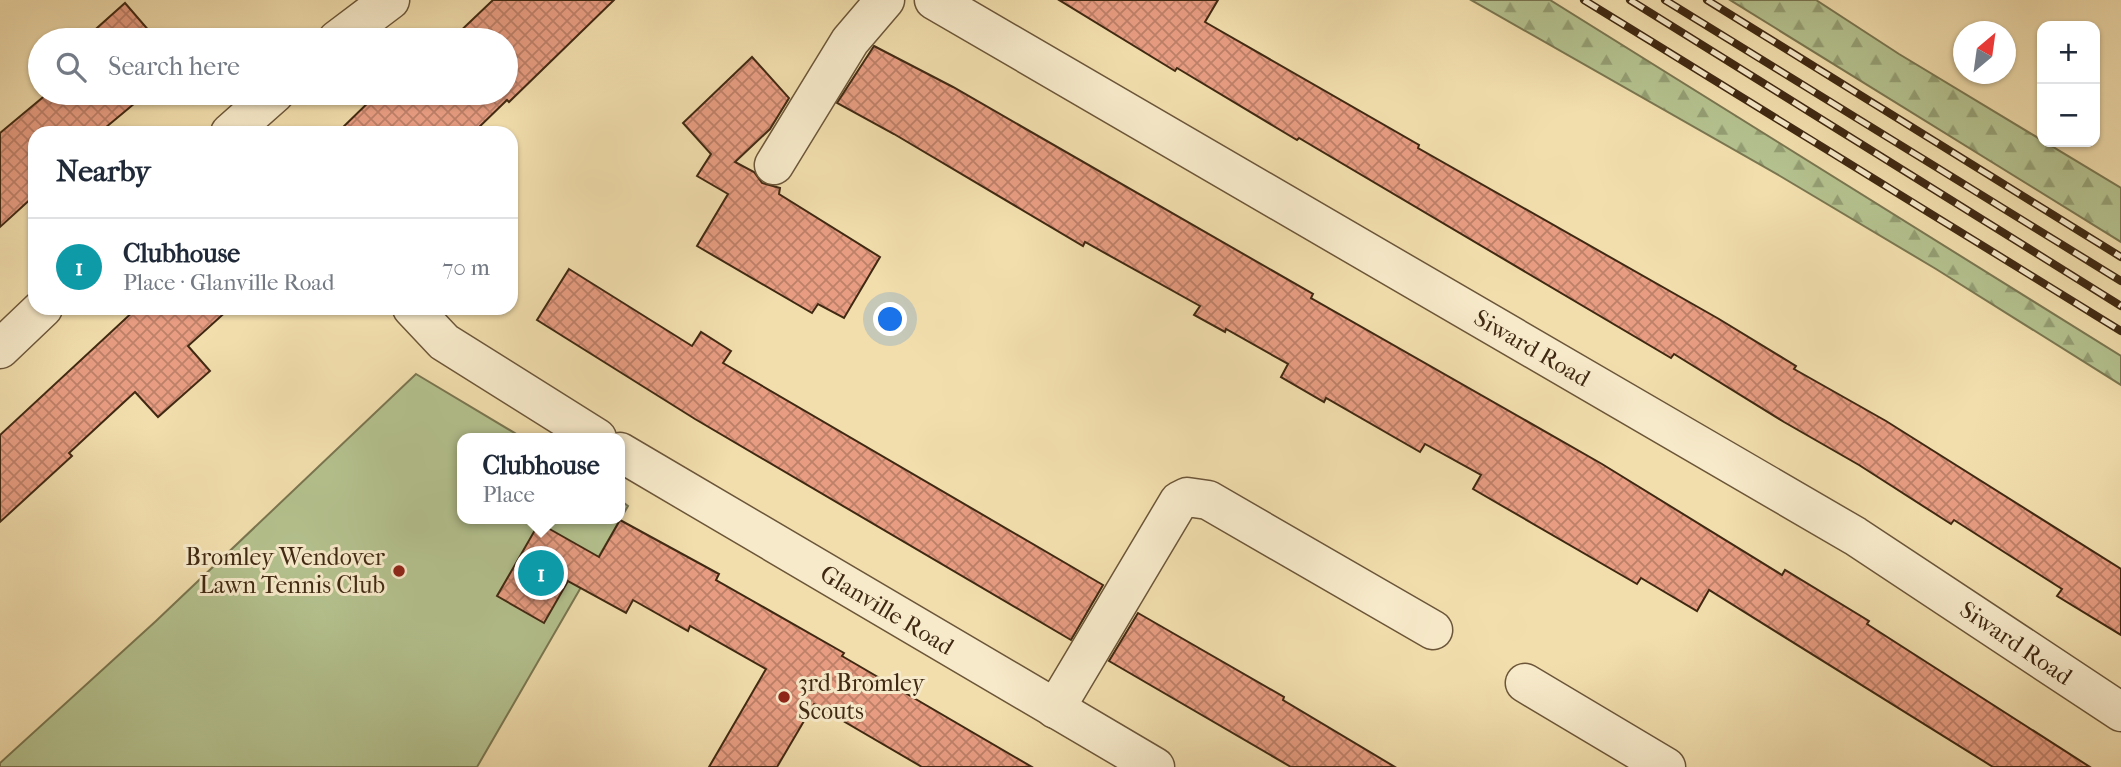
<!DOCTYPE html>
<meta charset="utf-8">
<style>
body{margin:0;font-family:"IM FELL French Canon",serif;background:#f6f6f7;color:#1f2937}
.controls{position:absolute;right:21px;top:21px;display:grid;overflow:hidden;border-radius:14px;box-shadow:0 2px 5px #0004}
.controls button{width:63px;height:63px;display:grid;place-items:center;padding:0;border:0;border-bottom:2px solid #e0e1e3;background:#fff;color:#1f2937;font:35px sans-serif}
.compass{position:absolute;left:1953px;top:21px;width:63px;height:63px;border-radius:50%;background:#fff;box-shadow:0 2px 5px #0004;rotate:29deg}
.you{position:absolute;left:891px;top:320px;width:24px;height:24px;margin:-18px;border:5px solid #fff;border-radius:50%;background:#1a73e8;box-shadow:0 0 0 10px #1a73e833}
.badge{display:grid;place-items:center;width:46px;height:46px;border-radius:50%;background:#8f2418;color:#fff;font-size:23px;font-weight:700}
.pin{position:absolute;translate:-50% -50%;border:4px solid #fff;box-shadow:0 2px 7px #0006}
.popup{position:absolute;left:457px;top:433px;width:168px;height:91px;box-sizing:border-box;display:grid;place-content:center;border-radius:14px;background:#fff;filter:drop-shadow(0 2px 5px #0005);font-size:23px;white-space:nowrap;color:#747a83}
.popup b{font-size:26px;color:#1f2937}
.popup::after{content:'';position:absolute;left:50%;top:100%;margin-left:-14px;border:14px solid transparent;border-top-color:#fff}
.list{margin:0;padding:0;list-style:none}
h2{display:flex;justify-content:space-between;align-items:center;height:91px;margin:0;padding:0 28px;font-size:30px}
h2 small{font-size:23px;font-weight:400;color:#747a83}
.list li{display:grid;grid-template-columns:46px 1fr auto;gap:21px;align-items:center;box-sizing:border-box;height:98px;padding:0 28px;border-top:2px solid #e0e1e3}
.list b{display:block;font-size:26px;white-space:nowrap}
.list p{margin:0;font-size:23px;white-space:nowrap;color:#747a83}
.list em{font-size:23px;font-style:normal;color:#747a83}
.icon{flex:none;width:38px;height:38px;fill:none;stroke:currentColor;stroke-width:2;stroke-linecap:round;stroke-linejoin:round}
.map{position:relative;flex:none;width:2121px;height:767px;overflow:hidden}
.search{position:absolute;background:#fff;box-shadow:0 2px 5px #0004;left:28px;top:28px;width:490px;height:77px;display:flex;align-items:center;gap:18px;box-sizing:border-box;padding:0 24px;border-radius:38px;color:#747a83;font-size:26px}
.panel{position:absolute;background:#fff;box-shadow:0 2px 5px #0004;left:28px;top:126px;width:490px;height:189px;border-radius:21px}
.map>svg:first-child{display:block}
.forest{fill:url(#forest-firs);stroke:#7a7650;stroke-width:2}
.pitch{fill:#b4c28f;stroke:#7a7650;stroke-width:2}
.building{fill:url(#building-cross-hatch);stroke:#402912;stroke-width:2}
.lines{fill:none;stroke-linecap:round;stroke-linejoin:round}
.minor-casing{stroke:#6c5639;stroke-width:41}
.minor{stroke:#f7eaca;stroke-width:38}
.rail-casing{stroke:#402912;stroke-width:8}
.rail{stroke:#f7eaca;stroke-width:5;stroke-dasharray:16;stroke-linecap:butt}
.poi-dot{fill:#8f2418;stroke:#f7eaca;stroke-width:2.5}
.labels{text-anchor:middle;stroke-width:6;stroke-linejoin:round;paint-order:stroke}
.street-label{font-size:24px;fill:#402912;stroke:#f7eaca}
.poi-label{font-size:24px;fill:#402912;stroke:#f7eaca;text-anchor:end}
</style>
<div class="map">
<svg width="2121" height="767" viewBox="0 0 2121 767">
<defs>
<pattern id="forest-firs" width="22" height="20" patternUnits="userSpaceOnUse" patternTransform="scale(1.75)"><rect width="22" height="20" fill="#b4c28f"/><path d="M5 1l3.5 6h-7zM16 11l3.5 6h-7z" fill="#949e73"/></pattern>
<pattern id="building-cross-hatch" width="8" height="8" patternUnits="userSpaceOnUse" patternTransform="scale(1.75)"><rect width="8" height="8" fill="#e89d82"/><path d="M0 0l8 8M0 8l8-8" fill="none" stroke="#bd8069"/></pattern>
</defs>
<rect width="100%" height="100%" fill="#f2dead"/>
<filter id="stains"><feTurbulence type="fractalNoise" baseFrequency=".00286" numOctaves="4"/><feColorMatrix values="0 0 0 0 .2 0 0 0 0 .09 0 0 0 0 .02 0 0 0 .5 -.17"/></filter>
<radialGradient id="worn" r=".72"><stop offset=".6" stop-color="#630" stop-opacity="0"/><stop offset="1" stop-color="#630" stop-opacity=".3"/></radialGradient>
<!-- forest -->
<g class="forest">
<polygon points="1471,0 1550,0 2121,356 2121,385 1936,269 1780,176"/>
<polygon points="1730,0 1816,0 1899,54 2121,188 2121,242"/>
</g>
<!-- pitch -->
<polygon class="pitch" points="416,374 523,438 462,438 462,519 620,519 620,500 628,506 477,767 0,767 0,763 156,621"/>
<!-- building -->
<g class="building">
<polygon points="493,0 614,0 509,102 507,100 473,133 337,133 378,93 506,93 506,40 451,40"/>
<polygon points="1059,0 1218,0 1205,22 1419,145 1418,148 1719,319 1796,366 1794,369 1886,421 2121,569 2121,635 2057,596 2062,589 1954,520 1951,524 1859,465 1784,422 1674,354 1671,358 1299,138 1297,140 1177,68 1175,71"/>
<polygon points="125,3 157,40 94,40 89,35"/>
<polygon points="874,46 953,87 1313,294 1311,298 1602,464 1782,575 1785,570 1869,621 1867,624 2090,767 1993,767 1709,590 1697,611 1641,578 1637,584 1473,489 1481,475 1425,444 1420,452 1326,398 1324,402 1281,377 1288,364 1226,329 1225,332 1194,315 1200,306 1085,242 1083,246 894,134 837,103"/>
<polygon points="752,57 789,98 770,129 735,162 754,172 762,183 780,188 779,194 880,257 844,318 818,304 812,313 697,246 728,194 697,176 711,154 683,123"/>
<polygon points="48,93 147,93 99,133 35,133 35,195 0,227 0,133"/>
<polygon points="569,269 692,346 701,332 731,351 723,363 1103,585 1071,640 695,419 537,320"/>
<polygon points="137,308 230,308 188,346 210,371 158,417 135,392 69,453 72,456 0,522 0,435"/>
<polygon points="620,520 719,574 716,580 844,653 842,656 1032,767 922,767 814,704 777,767 709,767 766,669 690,626 688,631 633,600 626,613 568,581 544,623 497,596 539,523 599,557"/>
<polygon points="1138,613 1284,697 1283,700 1395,767 1291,767 1109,661"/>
</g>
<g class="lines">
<defs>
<g id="minor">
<polyline points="934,0 1855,536 2121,712"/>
<polyline points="337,40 390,0"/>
<polyline points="230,133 275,93"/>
<polyline points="774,165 850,41 885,0"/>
<polyline points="412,308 444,342 597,438"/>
<polyline points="0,349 43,308"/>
<polyline points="620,452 1155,767"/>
<polyline points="1525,683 1666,767"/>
<polyline points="1055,709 1179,501 1187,497 1208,500 1433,630"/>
</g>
</defs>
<!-- minor casing -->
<use href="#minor" class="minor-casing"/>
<!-- minor -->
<use href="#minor" class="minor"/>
<defs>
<g id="rail">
<polyline points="1584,0 2121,331"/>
<polyline points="1630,0 2121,306"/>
<polyline points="1665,0 2121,281"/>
<polyline points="1707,0 2121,257"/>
</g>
</defs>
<!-- rail casing -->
<use href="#rail" class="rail-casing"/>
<!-- rail -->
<use href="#rail" class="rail"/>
</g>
<!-- markers -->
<g class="poi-dot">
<circle cx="399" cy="571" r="7"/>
<circle cx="784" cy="697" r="7"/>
</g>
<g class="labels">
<!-- street labels -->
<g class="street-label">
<text transform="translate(1532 348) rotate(30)" y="8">Siward Road</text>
<text transform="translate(887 610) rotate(31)" y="8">Glanville Road</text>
<text transform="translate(2016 643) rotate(34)" y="8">Siward Road</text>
</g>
<!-- poi labels -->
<g class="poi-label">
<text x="385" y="565">Bromley Wendover<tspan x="385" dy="28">Lawn Tennis Club</tspan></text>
<text x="798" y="691" text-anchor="start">3rd Bromley<tspan x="798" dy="28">Scouts</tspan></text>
</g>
</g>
<rect width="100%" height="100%" filter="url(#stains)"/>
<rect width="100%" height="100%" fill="url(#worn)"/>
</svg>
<div class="controls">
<button>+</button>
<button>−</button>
</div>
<svg class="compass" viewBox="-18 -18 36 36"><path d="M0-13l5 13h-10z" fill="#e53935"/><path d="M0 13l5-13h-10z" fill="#747a83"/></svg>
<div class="you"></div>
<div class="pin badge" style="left:541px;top:573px;background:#0f9aa8">1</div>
<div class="popup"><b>Clubhouse</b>Place</div>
<div class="search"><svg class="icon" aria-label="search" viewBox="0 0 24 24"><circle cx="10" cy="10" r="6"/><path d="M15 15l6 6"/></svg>Search here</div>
<section class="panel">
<h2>Nearby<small></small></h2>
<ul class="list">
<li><span class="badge" style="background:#0f9aa8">1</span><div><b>Clubhouse</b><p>Place · Glanville Road</p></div><em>70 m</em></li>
</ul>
</section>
</div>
